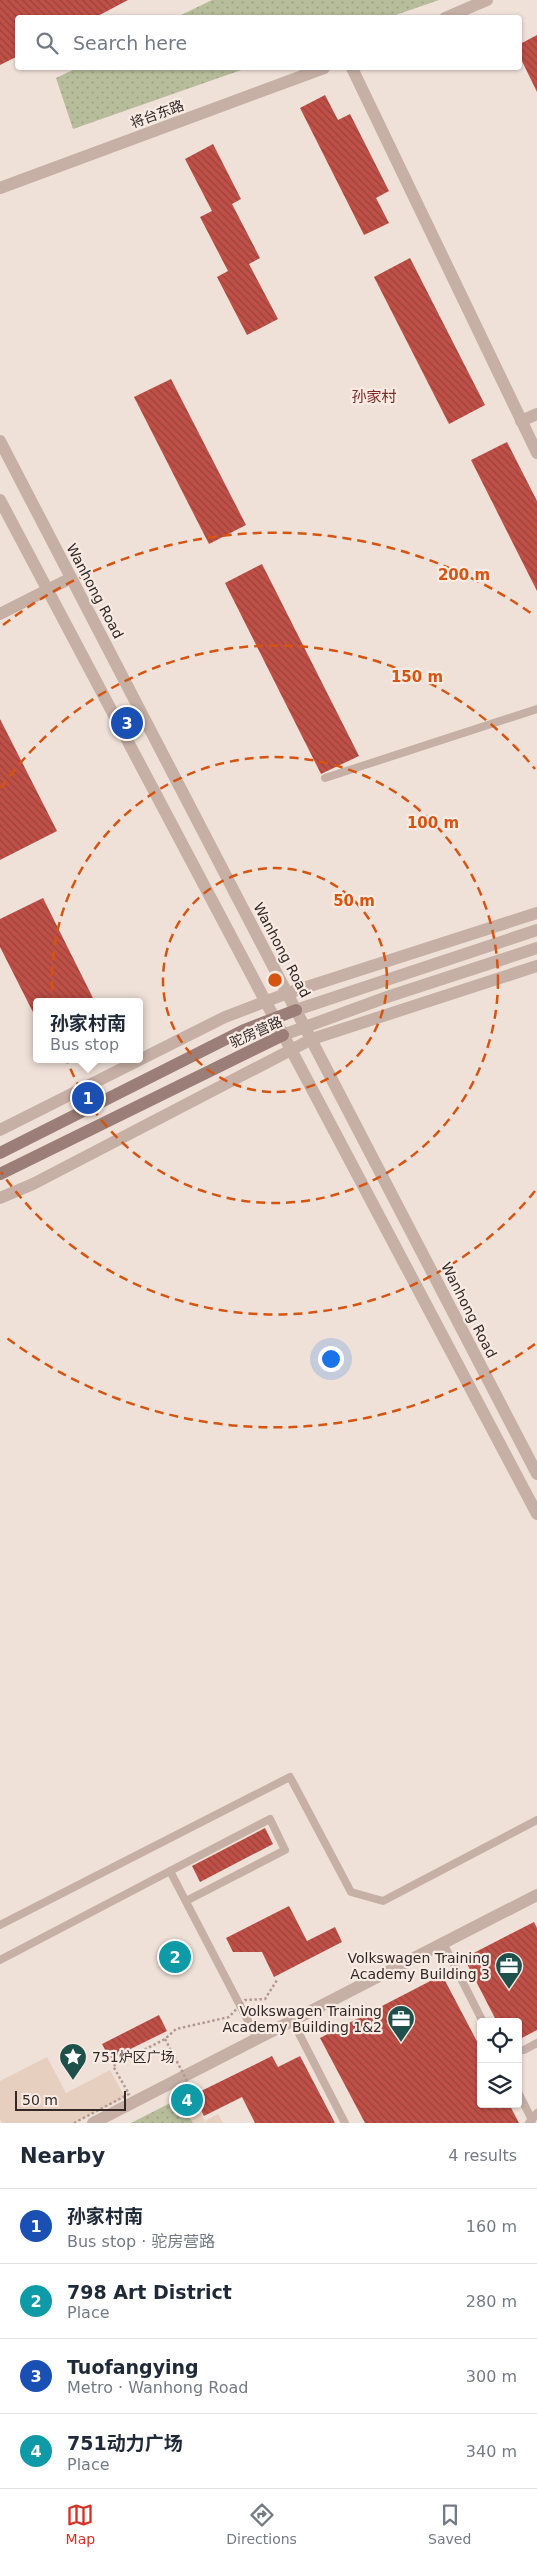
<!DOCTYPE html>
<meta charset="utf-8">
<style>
body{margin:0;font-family:"DejaVu Sans","Noto Sans SC",sans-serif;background:#f2f2f3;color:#1f2937}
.controls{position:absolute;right:15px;bottom:15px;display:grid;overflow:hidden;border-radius:5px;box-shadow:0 1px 4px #0004}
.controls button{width:45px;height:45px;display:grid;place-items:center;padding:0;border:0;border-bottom:1px solid #e0e1e3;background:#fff;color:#1f2937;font:25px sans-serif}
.scale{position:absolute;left:15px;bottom:12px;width:111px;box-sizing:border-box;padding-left:5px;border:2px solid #332826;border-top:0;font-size:14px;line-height:18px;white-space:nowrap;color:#332826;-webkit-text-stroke:4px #f7ebe4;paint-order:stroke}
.you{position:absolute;left:330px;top:1358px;width:18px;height:18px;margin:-12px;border:4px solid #fff;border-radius:50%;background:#1a73e8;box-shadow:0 0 0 8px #1a73e833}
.badge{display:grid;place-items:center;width:32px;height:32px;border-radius:50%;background:#d93025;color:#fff;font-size:16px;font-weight:700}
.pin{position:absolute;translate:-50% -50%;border:2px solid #fff;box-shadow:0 1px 5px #0006}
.popup{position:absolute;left:33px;top:998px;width:110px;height:65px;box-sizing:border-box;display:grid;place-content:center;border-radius:5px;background:#fff;filter:drop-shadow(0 1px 4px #0005);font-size:16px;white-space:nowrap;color:#747a83}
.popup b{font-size:19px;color:#1f2937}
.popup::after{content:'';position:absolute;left:50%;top:100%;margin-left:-10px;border:10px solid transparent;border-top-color:#fff}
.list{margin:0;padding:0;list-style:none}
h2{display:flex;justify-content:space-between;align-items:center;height:65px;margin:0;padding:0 20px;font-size:21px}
h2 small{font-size:16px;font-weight:400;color:#747a83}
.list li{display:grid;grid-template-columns:32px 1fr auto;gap:15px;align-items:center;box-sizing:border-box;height:75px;padding:0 20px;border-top:1px solid #e0e1e3}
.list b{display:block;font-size:19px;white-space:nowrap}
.list p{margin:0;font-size:16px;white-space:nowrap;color:#747a83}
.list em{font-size:16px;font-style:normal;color:#747a83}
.icon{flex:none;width:28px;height:28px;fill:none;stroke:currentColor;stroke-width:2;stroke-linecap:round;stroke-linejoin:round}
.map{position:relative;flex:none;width:537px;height:2123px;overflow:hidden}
.search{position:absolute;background:#fff;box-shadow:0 1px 4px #0004;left:15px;right:15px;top:15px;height:55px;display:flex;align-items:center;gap:12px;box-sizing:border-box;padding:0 18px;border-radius:5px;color:#747a83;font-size:19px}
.sheet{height:365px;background:#fff}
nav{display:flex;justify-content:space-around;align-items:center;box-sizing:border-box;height:70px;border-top:1px solid #e0e1e3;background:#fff;font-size:14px;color:#747a83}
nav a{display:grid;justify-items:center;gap:2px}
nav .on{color:#d93025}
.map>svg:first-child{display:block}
.green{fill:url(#green-dots)}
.plaza{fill:#e7cfc0}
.building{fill:url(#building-back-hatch)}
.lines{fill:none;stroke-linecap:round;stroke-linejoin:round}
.service{stroke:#c6afa5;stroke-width:8}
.minor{stroke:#c6afa5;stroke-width:12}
.tertiary{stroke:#c6afa5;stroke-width:12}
.secondary{stroke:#9a7e77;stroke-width:12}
.path-bridge{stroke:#b29990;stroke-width:2.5;stroke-dasharray:2.5 2.5;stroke-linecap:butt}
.ring{fill:none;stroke:#d6540f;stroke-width:2.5;stroke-dasharray:9 6}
.labels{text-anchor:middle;stroke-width:4.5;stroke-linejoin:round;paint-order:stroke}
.street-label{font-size:14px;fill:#332826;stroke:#f7ebe4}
.poi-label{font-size:14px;fill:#332826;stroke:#f7ebe4;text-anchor:end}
.neighbourhood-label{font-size:15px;fill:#7d2a24;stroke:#f7ebe4}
.centre{fill:#d6540f;stroke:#f7ebe4;stroke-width:2.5}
.ring-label{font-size:15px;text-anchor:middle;font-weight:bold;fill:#d6540f;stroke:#f7ebe4;stroke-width:4.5;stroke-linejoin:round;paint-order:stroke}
</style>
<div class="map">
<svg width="537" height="2123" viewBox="0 0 537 2123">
<defs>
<pattern id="green-dots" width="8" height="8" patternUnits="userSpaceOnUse" patternTransform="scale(1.25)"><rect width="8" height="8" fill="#b7bd9a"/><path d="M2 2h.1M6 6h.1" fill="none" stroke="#9ea285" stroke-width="1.8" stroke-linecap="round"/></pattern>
<pattern id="building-back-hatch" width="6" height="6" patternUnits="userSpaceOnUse" patternTransform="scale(1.25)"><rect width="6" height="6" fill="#bf5047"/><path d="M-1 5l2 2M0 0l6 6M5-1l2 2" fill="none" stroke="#9c423b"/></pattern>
</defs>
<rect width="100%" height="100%" fill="#efe1d8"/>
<!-- green -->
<g class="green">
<polygon points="212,0 439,0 390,17 177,17"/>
<polygon points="77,68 247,68 73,129 56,78"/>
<polygon points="180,2098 193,2123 131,2123"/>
</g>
<!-- plaza -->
<g class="plaza">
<polygon points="47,2057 66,2093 110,2070 125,2097 75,2123 2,2123 0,2119 0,2081"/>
<polygon points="190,2093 205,2121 218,2114 223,2123 193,2123 180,2098"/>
</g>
<!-- building -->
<g class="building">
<polygon points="0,0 128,0 94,18 18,18 18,56 0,65"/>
<polygon points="537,35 537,92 520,57 520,44"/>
<polygon points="325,95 338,120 350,114 389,191 376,198 389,223 364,235 300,108"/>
<polygon points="213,144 241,199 232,204 260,258 249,264 278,319 247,335 217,277 228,271 200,217 212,211 185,159"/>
<polygon points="410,258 485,405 449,424 374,277"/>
<polygon points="171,379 246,525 209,544 134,397"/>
<polygon points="507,442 537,501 537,591 471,460"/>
<polygon points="262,564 359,756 321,774 225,583"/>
<polygon points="0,719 57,831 0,860"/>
<polygon points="43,898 95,1002 37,1002 37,1020 0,947 0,919"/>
<polygon points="265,1828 273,1844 200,1882 192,1866"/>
<polygon points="289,1906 307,1941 335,1927 342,1942 274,1977 262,1952 233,1952 226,1938"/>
<polygon points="534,1922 537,1928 537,2030 518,2040 518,2022 497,2022 464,1958"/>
<polygon points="442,1975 481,2049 481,2104 509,2104 519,2123 365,2123 320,2038"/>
<polygon points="159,2015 167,2031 110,2059 102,2044"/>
<polygon points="272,2056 278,2067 300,2056 335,2123 255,2123 242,2097 204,2116 193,2095"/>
</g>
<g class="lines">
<!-- service -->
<g class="service">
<polyline points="325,778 537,709"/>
<polyline points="170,1871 270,1819 285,1850 186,1901"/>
<polyline points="0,1925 290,1777 351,1892 383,1901 537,1820"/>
<polyline points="443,1943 483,2022"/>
<polyline points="0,1960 170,1871 257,2038"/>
<polyline points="292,2020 345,2123"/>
<polyline points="524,2050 537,2043"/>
<polyline points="518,2092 532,2120"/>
<polyline points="529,2123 537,2113"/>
</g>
<!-- minor -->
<g class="minor">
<polyline points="445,18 487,0"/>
<polyline points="352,68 537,453"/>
<polyline points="0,188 324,68"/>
<polyline points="521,421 537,414"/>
<polyline points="0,1130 225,1017 288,993 537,913"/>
<polyline points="0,1198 33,1184 312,1039 537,966"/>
<polyline points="93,2123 537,1895"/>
</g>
<!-- tertiary -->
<g class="tertiary">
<polyline points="0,441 537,1474"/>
<polyline points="0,500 537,1514"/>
<polyline points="0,614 71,578"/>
<polyline points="296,1010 537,930"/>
<polyline points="283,1035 390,996 537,948"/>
</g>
<!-- secondary -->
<g class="secondary">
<polyline points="0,1153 244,1030 296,1010"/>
<polyline points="0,1174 283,1035"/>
</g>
<!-- path-bridge -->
<g class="path-bridge">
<polyline points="165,2039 193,2092"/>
<polyline points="74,2123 129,2094 113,2066 165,2039 176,2029 229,2017 245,2000 265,1999 277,1980"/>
</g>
</g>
<!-- distance rings -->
<g class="ring">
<circle cx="275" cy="980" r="112"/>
<circle cx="275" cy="980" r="223"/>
<path d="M535 1191A335 335 0 0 1 1 1172M1 788A335 335 0 0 1 535 769"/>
<path d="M535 1344A447 447 0 0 1 3 1335M3 625A447 447 0 0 1 535 616"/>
</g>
<!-- icons -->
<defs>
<symbol id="office-pin" viewBox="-11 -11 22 30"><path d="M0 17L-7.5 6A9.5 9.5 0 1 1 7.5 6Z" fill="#1e514c" stroke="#f7ebe4"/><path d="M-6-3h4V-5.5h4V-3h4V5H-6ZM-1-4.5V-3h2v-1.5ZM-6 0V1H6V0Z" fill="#fff"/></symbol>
<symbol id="sight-pin" viewBox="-11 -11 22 30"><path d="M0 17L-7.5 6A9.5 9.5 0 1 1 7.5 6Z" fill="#1e514c" stroke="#f7ebe4"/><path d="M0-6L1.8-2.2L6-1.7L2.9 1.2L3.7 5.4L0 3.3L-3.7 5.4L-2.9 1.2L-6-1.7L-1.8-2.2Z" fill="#fff"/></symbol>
</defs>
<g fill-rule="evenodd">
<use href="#office-pin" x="493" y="1950" width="32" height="43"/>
<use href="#office-pin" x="385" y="2003" width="32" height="43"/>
<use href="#sight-pin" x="57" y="2041" width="32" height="43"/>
</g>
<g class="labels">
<!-- street labels -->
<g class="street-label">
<text transform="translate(157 114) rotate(-20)" y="5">将台东路</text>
<text transform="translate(95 591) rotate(62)" y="5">Wanhong Road</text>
<text transform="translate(282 950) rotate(62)" y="5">Wanhong Road</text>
<text transform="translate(256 1032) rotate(-24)" y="5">驼房营路</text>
<text transform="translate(469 1310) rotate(63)" y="5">Wanhong Road</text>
</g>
<!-- poi labels -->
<g class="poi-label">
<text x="490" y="1963">Volkswagen Training<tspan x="490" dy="16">Academy Building 3</tspan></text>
<text x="382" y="2016">Volkswagen Training<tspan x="382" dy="16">Academy Building 1&amp;2</tspan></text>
<text x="92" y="2062" text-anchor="start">751炉区广场</text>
</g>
<!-- neighbourhood labels -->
<g class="neighbourhood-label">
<text x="374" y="402">孙家村</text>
</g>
</g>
<circle cx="275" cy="980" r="8" class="centre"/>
<g class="ring-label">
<text x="464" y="580">200 m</text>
<text x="417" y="682">150 m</text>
<text x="433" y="828">100 m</text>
<text x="354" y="906">50 m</text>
</g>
</svg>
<div class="controls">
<button><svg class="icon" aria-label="locate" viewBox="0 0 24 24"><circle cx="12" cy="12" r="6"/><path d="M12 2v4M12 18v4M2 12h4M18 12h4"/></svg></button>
<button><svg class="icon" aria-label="layers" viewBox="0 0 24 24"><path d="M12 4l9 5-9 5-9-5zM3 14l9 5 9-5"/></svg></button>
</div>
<div class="scale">50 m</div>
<div class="you"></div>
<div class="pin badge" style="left:88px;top:1098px;background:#1a4fb4">1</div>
<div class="popup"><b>孙家村南</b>Bus stop</div>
<div class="pin badge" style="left:175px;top:1957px;background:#0f9aa8">2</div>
<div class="pin badge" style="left:127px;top:723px;background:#1a4fb4">3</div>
<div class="pin badge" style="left:187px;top:2100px;background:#0f9aa8">4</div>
<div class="search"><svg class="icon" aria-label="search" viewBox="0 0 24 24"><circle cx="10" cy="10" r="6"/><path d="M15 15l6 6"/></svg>Search here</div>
</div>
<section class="sheet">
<h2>Nearby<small>4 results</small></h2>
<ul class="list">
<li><span class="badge" style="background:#1a4fb4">1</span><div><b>孙家村南</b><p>Bus stop · 驼房营路</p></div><em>160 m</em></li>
<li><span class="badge" style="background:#0f9aa8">2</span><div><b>798 Art District</b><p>Place</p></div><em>280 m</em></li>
<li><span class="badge" style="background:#1a4fb4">3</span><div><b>Tuofangying</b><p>Metro · Wanhong Road</p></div><em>300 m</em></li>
<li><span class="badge" style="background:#0f9aa8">4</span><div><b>751动力广场</b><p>Place</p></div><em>340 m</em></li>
</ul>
</section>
<nav>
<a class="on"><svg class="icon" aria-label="map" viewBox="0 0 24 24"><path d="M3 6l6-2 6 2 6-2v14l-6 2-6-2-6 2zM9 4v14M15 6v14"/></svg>Map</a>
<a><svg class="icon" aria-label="directions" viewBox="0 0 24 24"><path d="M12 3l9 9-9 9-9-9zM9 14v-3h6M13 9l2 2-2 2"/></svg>Directions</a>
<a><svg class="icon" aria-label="saved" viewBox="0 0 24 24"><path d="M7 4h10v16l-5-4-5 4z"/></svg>Saved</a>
</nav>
